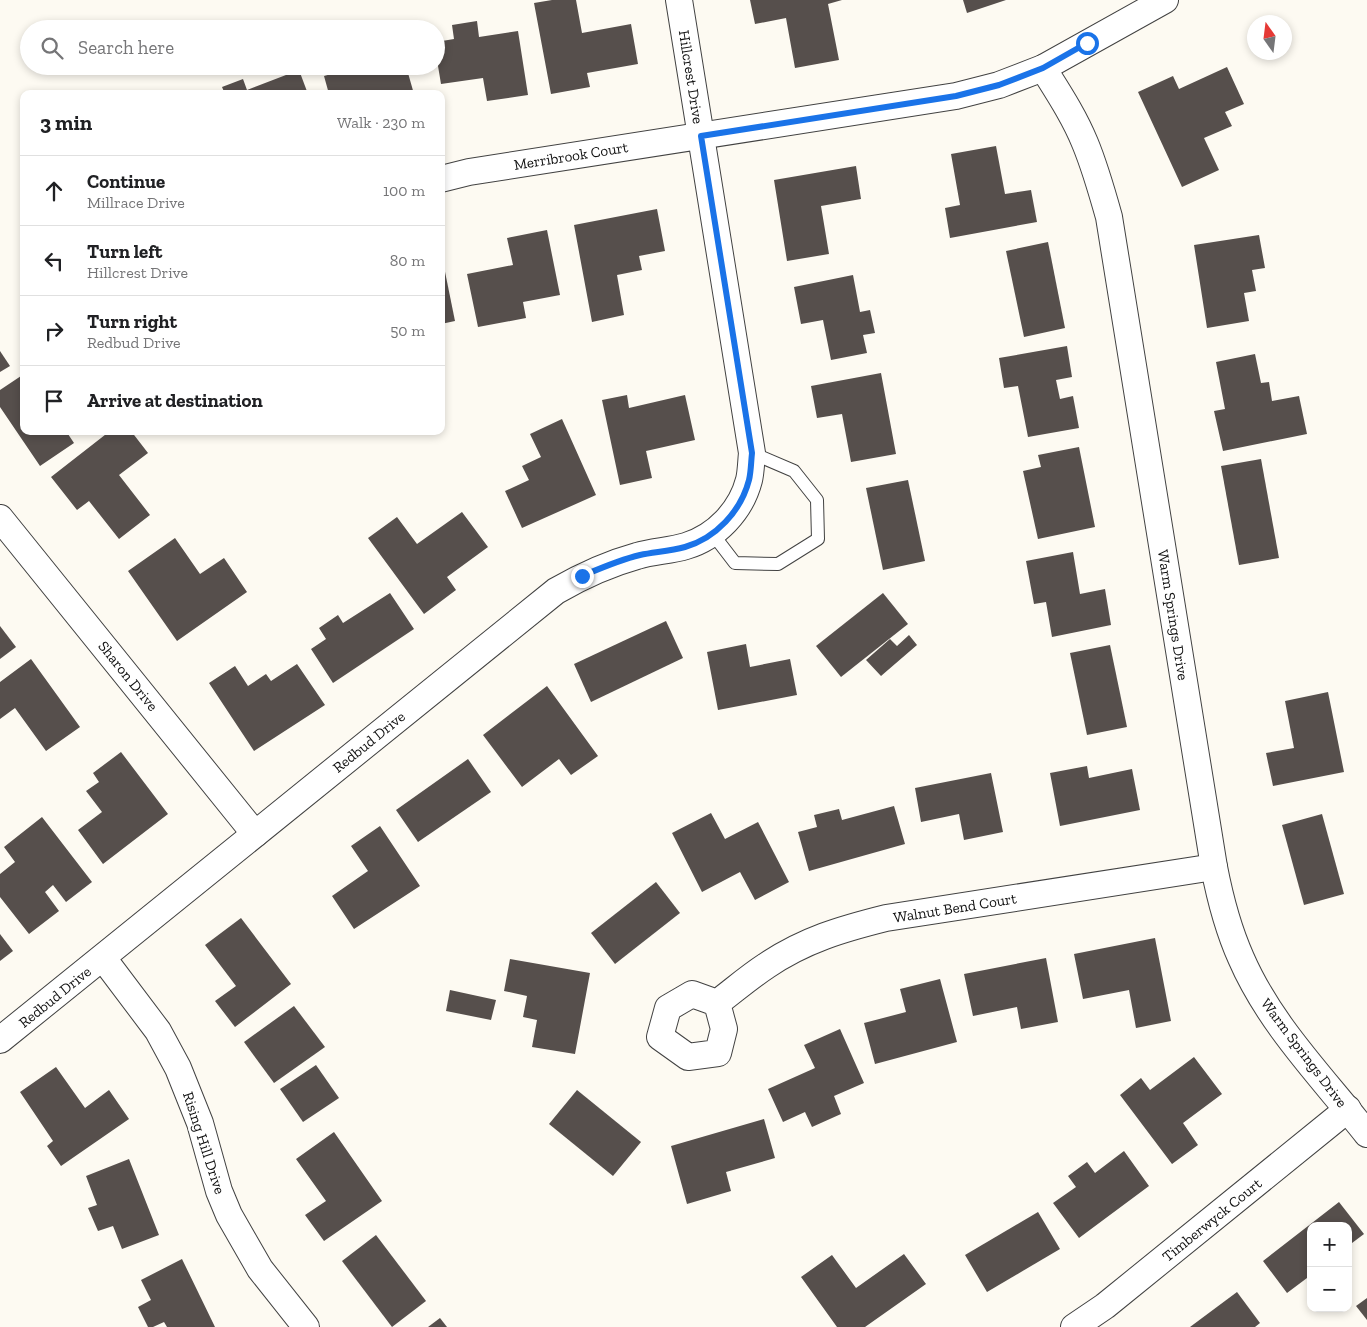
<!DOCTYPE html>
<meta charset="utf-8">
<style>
body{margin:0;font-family:"Zilla Slab",serif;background:#f6f6f6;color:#202124}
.controls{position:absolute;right:15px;bottom:15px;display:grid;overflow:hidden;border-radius:10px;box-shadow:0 2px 8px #0003}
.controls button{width:45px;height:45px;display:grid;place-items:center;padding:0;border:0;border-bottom:1px solid #e0e0e0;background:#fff;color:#202124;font:25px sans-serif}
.compass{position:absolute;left:1247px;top:15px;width:45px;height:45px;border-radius:50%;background:#fff;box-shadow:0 2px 8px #0003;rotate:346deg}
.stop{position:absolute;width:15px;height:15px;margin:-11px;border:4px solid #1a73e8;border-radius:50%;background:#fff}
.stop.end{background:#1a73e8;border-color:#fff;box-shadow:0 1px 5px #0008}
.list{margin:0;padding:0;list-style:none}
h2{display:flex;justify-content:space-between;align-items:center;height:65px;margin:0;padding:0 20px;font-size:21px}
h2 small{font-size:16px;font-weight:400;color:#757577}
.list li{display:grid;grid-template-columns:32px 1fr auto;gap:15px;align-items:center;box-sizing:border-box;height:70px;padding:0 20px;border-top:1px solid #e0e0e0}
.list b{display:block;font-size:19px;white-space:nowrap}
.list p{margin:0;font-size:16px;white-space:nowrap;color:#757577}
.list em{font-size:16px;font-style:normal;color:#757577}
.icon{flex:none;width:28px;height:28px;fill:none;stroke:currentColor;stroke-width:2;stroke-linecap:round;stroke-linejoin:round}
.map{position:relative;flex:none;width:1367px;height:1327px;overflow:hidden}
.search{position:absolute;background:#fff;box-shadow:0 2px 8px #0003;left:20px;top:20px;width:425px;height:55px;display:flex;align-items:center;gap:12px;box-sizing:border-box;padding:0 18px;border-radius:28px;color:#757577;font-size:19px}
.panel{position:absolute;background:#fff;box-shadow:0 2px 8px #0003;left:20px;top:90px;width:425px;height:345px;border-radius:10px}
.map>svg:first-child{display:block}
.building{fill:#564f4c}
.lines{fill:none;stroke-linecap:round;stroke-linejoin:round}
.service-casing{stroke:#424242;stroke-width:14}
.minor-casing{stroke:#424242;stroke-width:28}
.service{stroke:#fff;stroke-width:12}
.minor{stroke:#fff;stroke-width:26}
.route{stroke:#1a73e8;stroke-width:6}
.labels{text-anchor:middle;stroke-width:5;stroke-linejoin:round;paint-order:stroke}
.street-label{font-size:15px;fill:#0f0f0f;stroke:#fff}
</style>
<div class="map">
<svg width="1367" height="1327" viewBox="0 0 1367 1327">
<rect width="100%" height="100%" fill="#fdfaf2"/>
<!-- building -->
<g class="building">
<polygon points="552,0 576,0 582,33 631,24 638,64 587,73 590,87 551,94 534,3"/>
<polygon points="750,0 842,0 828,4 839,60 795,68 786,18 755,24"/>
<polygon points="963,0 1006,0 967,13"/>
<polygon points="477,21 479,37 518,31 528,95 487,101 483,78 441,84 436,54 436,42 454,39 452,25"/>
<polygon points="341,66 406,66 414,94 329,94 324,76 342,71"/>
<polygon points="1227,67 1244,104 1225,112 1232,126 1204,138 1219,170 1182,187 1138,92 1173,76 1179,89"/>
<polygon points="299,70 308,94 225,94 222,87 243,79 247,90"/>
<polygon points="996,146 1005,194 1031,190 1037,222 950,238 945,208 960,205 951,154"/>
<polygon points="856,166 861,199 821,206 829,254 787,261 774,180"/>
<polygon points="657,209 665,251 639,256 642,270 617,275 624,315 592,322 574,225"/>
<polygon points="547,230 560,295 523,302 526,318 478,327 467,274 513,265 507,238"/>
<polygon points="1259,235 1265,268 1252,270 1256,291 1244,293 1249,321 1207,328 1194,245"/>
<polygon points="1048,242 1065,328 1024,337 1006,251"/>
<polygon points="441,252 455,321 441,324"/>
<polygon points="853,275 860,312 870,310 875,333 863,335 867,353 831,360 823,320 801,324 794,287"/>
<polygon points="1067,346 1072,377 1056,380 1060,399 1073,396 1079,428 1028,437 1018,386 1004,388 999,358"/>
<polygon points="0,351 10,366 0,372"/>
<polygon points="1255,354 1261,383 1269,382 1272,401 1299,396 1307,434 1223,451 1214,411 1225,409 1216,362"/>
<polygon points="881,373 896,454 851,462 842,414 817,418 811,386"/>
<polygon points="24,374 24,431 66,431 74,443 40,466 0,407 0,390"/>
<polygon points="627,395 629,408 685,395 695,440 646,451 652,478 620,485 602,400"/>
<polygon points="562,419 596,495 522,528 505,491 529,480 522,466 541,457 530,434"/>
<polygon points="110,431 131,431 148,453 119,475 150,515 119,539 89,501 77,510 51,477"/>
<polygon points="1079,447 1095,527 1038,539 1023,471 1041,467 1038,455"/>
<polygon points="1261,459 1279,558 1239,565 1221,466"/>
<polygon points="908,480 925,561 883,570 866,488"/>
<polygon points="462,512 488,547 447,577 456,590 424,614 368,538 397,517 417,544"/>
<polygon points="175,538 200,574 224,558 247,592 177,641 128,571"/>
<polygon points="1073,552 1080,594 1105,589 1111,625 1052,637 1046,602 1034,604 1026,561"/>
<polygon points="390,593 414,629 333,683 311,649 326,639 319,628 338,615 343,623"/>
<polygon points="883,593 908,624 841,677 816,646"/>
<polygon points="666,621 683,658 591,702 574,664"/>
<polygon points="0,626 16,647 0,659"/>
<polygon points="909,635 917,645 881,676 866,660 890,639 897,646"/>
<polygon points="746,644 750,667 790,659 797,695 718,710 707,652"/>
<polygon points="1110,645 1127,727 1087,735 1070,653"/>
<polygon points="31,659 80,727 46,751 15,708 0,719 0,682"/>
<polygon points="297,664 325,705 254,751 209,683 235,666 248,686 266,674 271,681"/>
<polygon points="547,686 598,756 571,775 559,759 522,787 483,735"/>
<polygon points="1328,692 1344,772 1273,786 1266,753 1294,748 1285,701"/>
<polygon points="121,752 168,814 103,864 78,830 102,812 86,791 99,782 93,773"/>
<polygon points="468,759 491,792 418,842 396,810"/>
<polygon points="1087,766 1089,778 1132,769 1140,810 1060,826 1050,773"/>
<polygon points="991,773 1003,832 964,840 959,814 921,822 915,788"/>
<polygon points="894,806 905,844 809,871 798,832 817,827 814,815 839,809 842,820"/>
<polygon points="711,813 725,839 758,822 789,882 755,900 740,872 702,892 672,833"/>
<polygon points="1322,814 1344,894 1304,905 1282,825"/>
<polygon points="42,817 92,882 66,902 53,885 45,892 59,911 29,934 0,897 0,874 15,862 4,847"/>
<polygon points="380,826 420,886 354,929 332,896 368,871 351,846"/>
<polygon points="656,882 680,913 615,964 591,933"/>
<polygon points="241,918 291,984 235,1027 215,1001 236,986 205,945"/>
<polygon points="0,934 13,951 0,961"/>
<polygon points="1155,938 1171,1021 1136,1028 1129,990 1083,999 1074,954"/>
<polygon points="1046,958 1058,1022 1021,1029 1017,1007 973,1016 964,974"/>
<polygon points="510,959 590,973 575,1054 532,1047 537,1020 523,1017 527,996 504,991"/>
<polygon points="940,979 957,1042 875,1064 864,1023 906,1012 900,989"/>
<polygon points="450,990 496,1000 491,1020 446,1011"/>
<polygon points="294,1006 325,1047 274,1083 244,1042"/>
<polygon points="840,1029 864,1083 834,1096 841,1114 812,1127 805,1112 783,1122 768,1089 815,1068 804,1045"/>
<polygon points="1194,1057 1222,1094 1183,1123 1198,1145 1172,1164 1120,1095 1141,1078 1150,1090"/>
<polygon points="316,1065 339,1098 303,1122 280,1089"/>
<polygon points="56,1067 85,1108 109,1090 129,1119 61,1166 47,1146 53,1141 20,1092"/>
<polygon points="577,1090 641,1142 613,1176 549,1124"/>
<polygon points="764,1119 775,1158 726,1172 731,1191 687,1204 671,1146"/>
<polygon points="334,1132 382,1201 324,1241 305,1215 326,1201 296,1159"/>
<polygon points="1124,1151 1149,1186 1079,1238 1053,1203 1076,1187 1068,1176 1087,1162 1095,1173"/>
<polygon points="129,1159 159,1235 122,1249 113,1226 98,1231 88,1208 97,1205 86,1176"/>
<polygon points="1339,1202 1364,1234 1348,1246 1348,1226 1311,1226 1311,1275 1287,1293 1263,1261"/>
<polygon points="1038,1212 1060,1249 987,1292 965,1255"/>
<polygon points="376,1235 426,1301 392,1327 342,1261"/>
<polygon points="904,1254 926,1284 865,1327 837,1327 801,1277 832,1255 856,1288"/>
<polygon points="182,1259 215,1327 167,1327 164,1322 153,1327 148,1327 138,1307 151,1300 141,1280"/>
<polygon points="1237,1292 1260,1323 1255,1327 1190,1327"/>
<polygon points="1367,1298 1367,1320 1356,1306"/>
<polygon points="440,1318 447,1327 428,1327"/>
</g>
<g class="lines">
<defs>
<polyline id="service" points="712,533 735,563 778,564 818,539 817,500 794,471 752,453"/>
<g id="minor">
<path d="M1043,68C1058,92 1074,116 1085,143C1095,167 1102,192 1109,217L1214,867C1220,898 1228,929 1241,958C1270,1025 1323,1078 1367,1134"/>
<polyline points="441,179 469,172 956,96 999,85 1043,68 1165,0"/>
<polyline points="0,518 255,834"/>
<polyline points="103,958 158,1031 178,1068 200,1123 219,1191 229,1215 260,1269 306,1327"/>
<path d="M717,1003L724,1029L718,1053L688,1057L660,1037L668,1008L692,994L717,1003C733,991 749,977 766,966C804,940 842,929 886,918L1214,867"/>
<path d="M0,1040L556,591C582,576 608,564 637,556C653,551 670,551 686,546C716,537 741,511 749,480C751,472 751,462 752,453L679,0"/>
<polyline points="1074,1327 1105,1306 1348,1109"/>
</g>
</defs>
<!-- service casing -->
<use href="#service" class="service-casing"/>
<!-- minor casing -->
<use href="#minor" class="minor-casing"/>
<!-- service -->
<use href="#service" class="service"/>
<!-- minor -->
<use href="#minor" class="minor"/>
</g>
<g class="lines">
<!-- route -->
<path class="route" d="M582,576C601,568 619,560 640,555C655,552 670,551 685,547C716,538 741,511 749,480C751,472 751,462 752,453L701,136L956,96L999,85L1043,68L1087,43"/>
</g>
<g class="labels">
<!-- street labels -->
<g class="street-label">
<text transform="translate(691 77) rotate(81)" y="5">Hillcrest Drive</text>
<text transform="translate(571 156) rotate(-9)" y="5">Merribrook Court</text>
<text transform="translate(1173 615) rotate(81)" y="5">Warm Springs Drive</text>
<text transform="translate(128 676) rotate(51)" y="5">Sharon Drive</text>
<text transform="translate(369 742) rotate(-39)" y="5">Redbud Drive</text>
<text transform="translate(955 908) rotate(-9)" y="5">Walnut Bend Court</text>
<text transform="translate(55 997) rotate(-39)" y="5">Redbud Drive</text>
<text transform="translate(1304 1053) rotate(53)" y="5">Warm Springs Drive</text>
<text transform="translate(204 1143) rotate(72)" y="5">Rising Hill Drive</text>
<text transform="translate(1212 1220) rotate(-39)" y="5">Timberwyck Court</text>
</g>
</g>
</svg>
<div class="controls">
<button>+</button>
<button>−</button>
</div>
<svg class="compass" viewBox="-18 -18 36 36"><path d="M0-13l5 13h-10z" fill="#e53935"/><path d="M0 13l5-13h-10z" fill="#757577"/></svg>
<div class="stop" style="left:1087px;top:43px"></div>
<div class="stop end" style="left:582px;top:576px"></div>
<div class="search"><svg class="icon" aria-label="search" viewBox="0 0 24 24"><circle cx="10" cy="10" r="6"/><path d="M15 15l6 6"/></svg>Search here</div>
<section class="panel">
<h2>3 min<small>Walk · 230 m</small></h2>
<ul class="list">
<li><svg class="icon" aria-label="ahead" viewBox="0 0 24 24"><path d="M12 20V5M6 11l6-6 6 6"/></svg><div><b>Continue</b><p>Millrace Drive</p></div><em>100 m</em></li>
<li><svg class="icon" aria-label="left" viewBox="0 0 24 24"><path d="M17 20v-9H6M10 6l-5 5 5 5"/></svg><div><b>Turn left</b><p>Hillcrest Drive</p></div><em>80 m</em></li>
<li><svg class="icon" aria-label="right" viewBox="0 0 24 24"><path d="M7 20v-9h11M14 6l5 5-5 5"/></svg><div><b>Turn right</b><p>Redbud Drive</p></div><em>50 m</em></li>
<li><svg class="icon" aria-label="arrive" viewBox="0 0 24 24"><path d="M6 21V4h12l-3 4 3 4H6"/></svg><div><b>Arrive at destination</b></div></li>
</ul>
</section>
</div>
